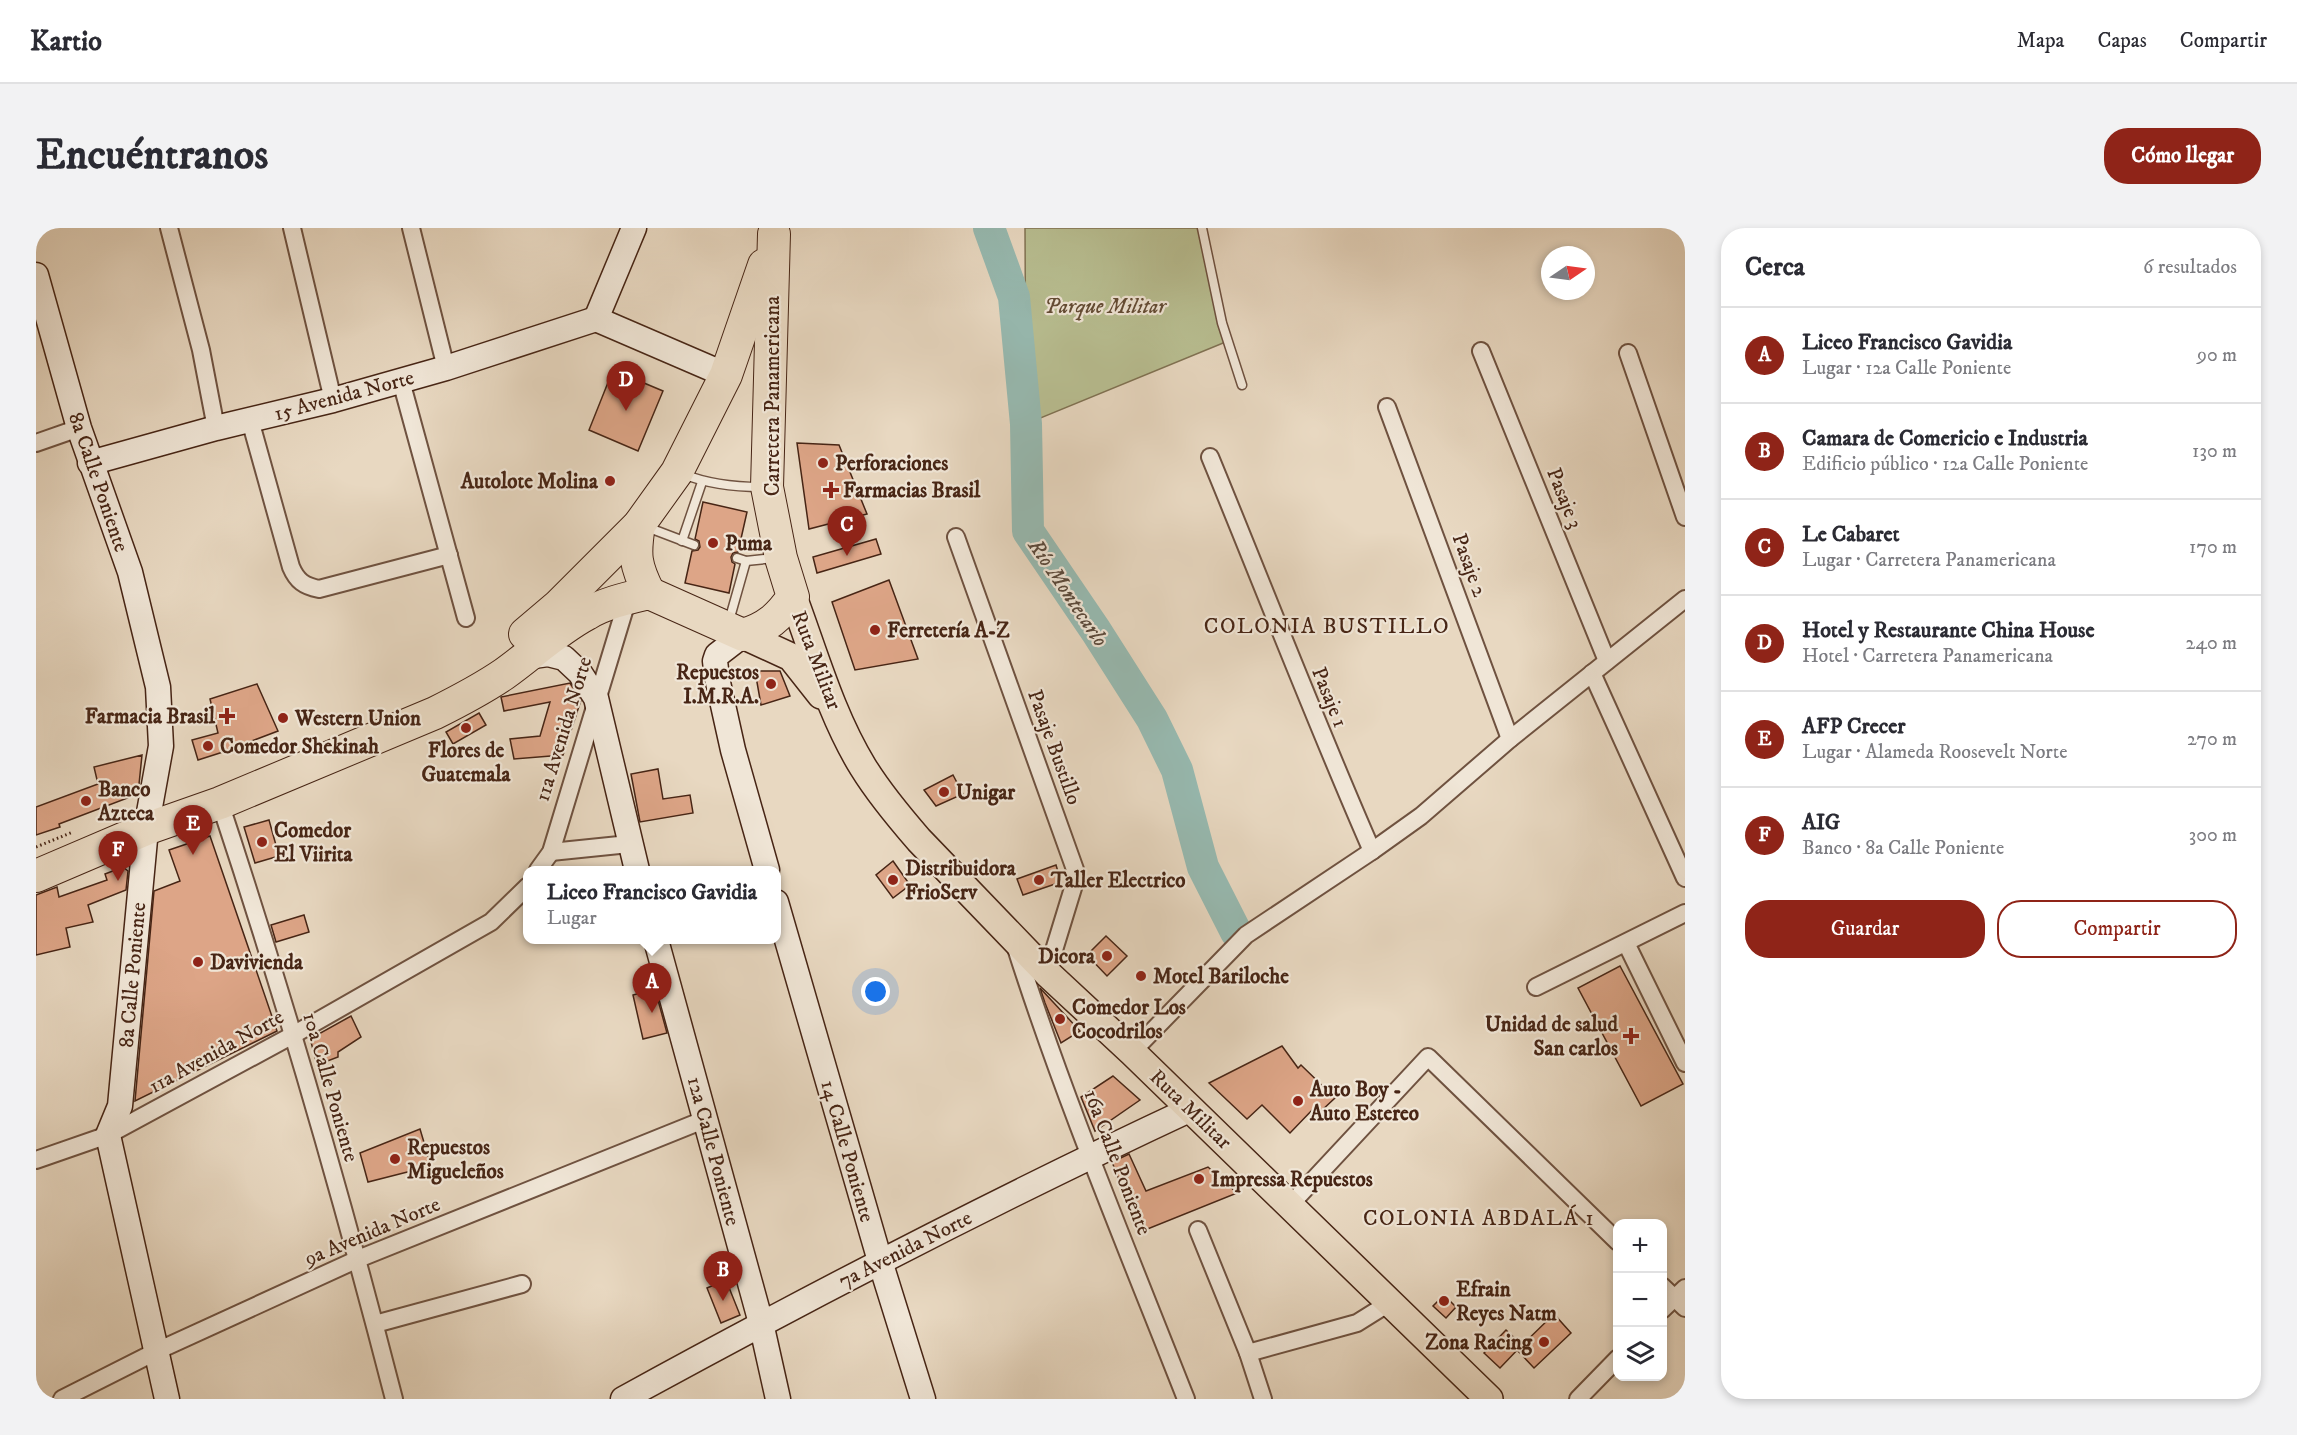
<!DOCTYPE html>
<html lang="es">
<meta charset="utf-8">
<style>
body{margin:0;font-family:"IM FELL DW Pica",serif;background:#f2f2f3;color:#2b2b33}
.controls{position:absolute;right:18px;bottom:18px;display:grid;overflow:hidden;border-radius:12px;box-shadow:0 3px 9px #0003}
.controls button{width:54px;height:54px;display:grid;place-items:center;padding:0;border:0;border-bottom:2px solid #e1e1e2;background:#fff;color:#2b2b33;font:30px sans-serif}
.compass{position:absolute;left:1505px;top:18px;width:54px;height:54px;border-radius:50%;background:#fff;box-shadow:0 3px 9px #0003;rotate:77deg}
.you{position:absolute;left:840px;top:764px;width:21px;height:21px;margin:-15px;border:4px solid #fff;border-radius:50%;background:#1a73e8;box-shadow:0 0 0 9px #1a73e833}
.badge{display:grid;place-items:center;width:39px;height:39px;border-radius:50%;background:#8f2418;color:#fff;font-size:20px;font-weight:700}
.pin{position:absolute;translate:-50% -50px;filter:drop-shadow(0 2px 3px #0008)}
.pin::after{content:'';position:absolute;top:32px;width:21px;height:18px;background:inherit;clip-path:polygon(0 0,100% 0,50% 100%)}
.popup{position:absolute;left:487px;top:638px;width:258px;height:78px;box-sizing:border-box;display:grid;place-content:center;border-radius:12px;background:#fff;filter:drop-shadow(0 2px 4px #0005);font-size:20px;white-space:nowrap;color:#7c7c81}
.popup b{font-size:22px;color:#2b2b33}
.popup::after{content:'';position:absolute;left:50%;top:100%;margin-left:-12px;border:12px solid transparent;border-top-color:#fff}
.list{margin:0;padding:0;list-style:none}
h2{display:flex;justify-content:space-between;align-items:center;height:78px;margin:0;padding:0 24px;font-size:26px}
h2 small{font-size:20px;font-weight:400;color:#7c7c81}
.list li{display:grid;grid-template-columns:39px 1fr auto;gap:18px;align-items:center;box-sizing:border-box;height:96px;padding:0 24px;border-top:2px solid #e1e1e2}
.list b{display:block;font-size:22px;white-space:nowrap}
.list p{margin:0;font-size:20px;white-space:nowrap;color:#7c7c81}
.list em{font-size:20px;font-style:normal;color:#7c7c81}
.actions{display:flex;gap:12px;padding:18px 24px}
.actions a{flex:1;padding:14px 0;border:2px solid #8f2418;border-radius:24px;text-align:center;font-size:21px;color:#8f2418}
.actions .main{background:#8f2418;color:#fff}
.icon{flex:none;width:33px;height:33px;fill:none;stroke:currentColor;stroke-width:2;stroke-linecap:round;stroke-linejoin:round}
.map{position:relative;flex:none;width:1649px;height:1171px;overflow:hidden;border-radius:24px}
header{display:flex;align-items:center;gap:36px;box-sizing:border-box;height:84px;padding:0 30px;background:#fff;border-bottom:2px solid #e1e1e2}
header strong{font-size:28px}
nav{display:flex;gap:33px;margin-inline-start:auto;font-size:21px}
.intro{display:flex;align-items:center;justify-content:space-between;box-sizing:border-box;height:144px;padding:0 36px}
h1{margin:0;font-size:42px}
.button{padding:15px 27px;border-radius:24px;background:#8f2418;color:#fff;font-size:21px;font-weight:700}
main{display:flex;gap:36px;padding:0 36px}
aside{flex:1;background:#fff;border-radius:24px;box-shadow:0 3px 9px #0003}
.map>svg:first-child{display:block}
.green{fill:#b8be91;stroke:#807253;stroke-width:1.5}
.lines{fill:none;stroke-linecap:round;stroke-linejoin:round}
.river{stroke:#97bab1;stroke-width:32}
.building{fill:#dda587;stroke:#472515;stroke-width:1.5}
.lane-casing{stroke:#6f5240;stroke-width:11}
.street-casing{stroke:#6f5240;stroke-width:20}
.secondary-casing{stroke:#472515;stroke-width:27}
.primary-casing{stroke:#472515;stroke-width:30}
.highway-casing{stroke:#472515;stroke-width:34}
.path{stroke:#472515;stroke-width:3;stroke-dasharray:1.5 3;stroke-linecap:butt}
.lane{stroke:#f0e6d7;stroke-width:8}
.street{stroke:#f0e6d7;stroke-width:16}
.secondary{stroke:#f0e6d7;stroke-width:24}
.primary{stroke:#e8d8c1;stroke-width:27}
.highway{stroke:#e8d8c1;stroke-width:32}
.poi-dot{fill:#8f2418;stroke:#f0e6d7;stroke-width:2}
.labels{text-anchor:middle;stroke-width:4.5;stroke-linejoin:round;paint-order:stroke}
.park-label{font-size:21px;font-style:italic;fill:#634b34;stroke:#f0e6d7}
.street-label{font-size:21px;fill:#472515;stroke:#f0e6d7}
.poi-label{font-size:21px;font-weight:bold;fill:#472515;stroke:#f0e6d7;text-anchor:start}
.water-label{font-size:22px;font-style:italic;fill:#5b4a3c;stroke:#f0e6d7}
.neighbourhood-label{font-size:22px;letter-spacing:1.5px;fill:#472515;stroke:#f0e6d7}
</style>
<header>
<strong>Kartio</strong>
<nav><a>Mapa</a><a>Capas</a><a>Compartir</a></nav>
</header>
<div class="intro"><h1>Encuéntranos</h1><a class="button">Cómo llegar</a></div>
<main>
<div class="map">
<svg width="1649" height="1171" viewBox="0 0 1649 1171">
<rect width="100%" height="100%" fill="#e8d8c1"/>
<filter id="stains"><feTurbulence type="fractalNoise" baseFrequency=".00333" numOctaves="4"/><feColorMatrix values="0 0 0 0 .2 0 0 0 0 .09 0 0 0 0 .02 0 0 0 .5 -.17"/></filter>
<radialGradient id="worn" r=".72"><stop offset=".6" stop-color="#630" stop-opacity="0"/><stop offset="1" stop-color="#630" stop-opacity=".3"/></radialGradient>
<!-- green -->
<polygon class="green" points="989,0 1167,0 1192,113 990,196"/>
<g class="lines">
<!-- river -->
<polyline class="river" points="953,0 978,69 990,196 992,303 1060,403 1116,491 1141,542 1167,639 1200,704"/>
</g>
<!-- building -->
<g class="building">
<polygon points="577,142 627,163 602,223 553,202"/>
<polygon points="761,215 803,217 831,286 773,301"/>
<polygon points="667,274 711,284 702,324 697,325 695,329 696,334 699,336 693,365 649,355 656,323 662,322 664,319 663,313 659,311"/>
<polygon points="840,311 845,326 781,345 777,329"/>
<polygon points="853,352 882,431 819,442 796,374"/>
<polygon points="719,443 744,443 754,468 725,477"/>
<polygon points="534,455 545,472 527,527 478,531 474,511 504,508 514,474 468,483 465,469"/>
<polygon points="221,456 242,503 187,524 162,532 156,512 182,505 174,471"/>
<polygon points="443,485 450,497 417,516 410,504"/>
<polygon points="106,527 102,566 23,596 24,599 0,607 0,579 62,556 58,539"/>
<polygon points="622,541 627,571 654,567 657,585 604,594 595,546"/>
<polygon points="917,547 927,566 900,578 888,562"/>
<polygon points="233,592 243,628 219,635 208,599"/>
<polygon points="174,608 241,803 99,873 118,663 144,653 133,622"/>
<polygon points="857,633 874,657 857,670 840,647"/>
<polygon points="1020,637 1025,654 987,667 981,651"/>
<polygon points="87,639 92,643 90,662 52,677 57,694 30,700 34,719 0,727 0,667 21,659 23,669 71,652 69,646"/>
<polygon points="268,687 273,704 240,714 235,697"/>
<polygon points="1070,708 1091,728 1071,748 1051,727"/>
<polygon points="1584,738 1647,856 1605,878 1542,760"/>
<polygon points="1004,760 1044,803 1025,815 1009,775"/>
<polygon points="619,761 631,805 607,811 597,767"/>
<polygon points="315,788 325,809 302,824 302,829 281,837 275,814 279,808"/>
<polygon points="1246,818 1262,840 1265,837 1299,870 1284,884 1279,879 1254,905 1226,877 1211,891 1173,855"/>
<polygon points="1077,848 1104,872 1059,903 1045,869"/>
<polygon points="384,901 395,938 332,954 324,925"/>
<polygon points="1093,926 1110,963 1172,939 1201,965 1104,1004 1076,934"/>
<polygon points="690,1052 704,1087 685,1095 671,1060"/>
<polygon points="1408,1067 1420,1079 1410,1090 1397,1078"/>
<polygon points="1518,1086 1535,1105 1498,1140 1481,1122"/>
<polygon points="1470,1102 1486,1117 1464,1140 1448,1125"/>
</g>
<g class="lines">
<defs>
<g id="lane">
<polyline points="1166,0 1186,95 1206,157"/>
<path d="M647,246C672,256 698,259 725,259"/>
<polyline points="608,298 658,317"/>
<polyline points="646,313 666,254"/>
<polyline points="701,330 710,333 739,330"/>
<polyline points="693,393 710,333"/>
</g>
<g id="street">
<polyline points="133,0 165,122 180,200"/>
<polyline points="256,0 297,172"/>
<polyline points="375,0 410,140"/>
<polyline points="1445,123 1571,433"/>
<polyline points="1592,125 1649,289"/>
<polyline points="365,153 430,390"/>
<polyline points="1351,179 1474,511"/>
<path d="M214,192L255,339C261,353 268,358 283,361L413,327"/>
<polyline points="0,215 43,200"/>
<path d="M1174,229C1228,360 1279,493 1336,623"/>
<polyline points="920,309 1041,647 1011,745"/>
<polyline points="1556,445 1649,650"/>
<path d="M182,569C248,768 306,969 358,1171"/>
<polyline points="515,624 593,616"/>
<polyline points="502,642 515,624 592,370"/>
<polyline points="1590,715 1649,835"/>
<path d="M979,717C1028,871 1091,1021 1150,1171"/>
<polyline points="1500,759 1649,685"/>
<polyline points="1096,824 1210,707 1336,623 1385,588 1474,511 1649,371"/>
<polyline points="0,932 72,907 257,807 455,694 492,658"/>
<polyline points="1254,977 1392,829 1582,1014"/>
<polyline points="1162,1002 1212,1125 1227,1171"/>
<polyline points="1626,1058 1649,1080"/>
<polyline points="1626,1082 1649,1060"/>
<polyline points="339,1096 486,1056"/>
<polyline points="1212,1125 1321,1095 1353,1075"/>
<polyline points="26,1171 121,1123 322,1031 670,891"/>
<polyline points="1542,1171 1582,1130"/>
</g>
<g id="secondary">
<polyline points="0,47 43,200 94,344 122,459 125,518 110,601 84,878 72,907 131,1171"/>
<polyline points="560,91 690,147"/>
<polyline points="560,91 598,0"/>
<polyline points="54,235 180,200 297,172 410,140 560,91"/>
<polyline points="707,407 681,427 679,433 681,450 697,522 731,642"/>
<polyline points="491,429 512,426 528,430 544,445 560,470 601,642"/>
<polyline points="740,674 844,1033 887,1171"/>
<polyline points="620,712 725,1095 742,1171"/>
<path d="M587,1171C773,1069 962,971 1155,881"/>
</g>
<g id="primary">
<path d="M757,369C778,425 795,487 827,539C843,565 863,589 883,612L1011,745L1096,824L1453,1171"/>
<polyline points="707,407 755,429 785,467"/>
</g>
<g id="highway">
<path d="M603,297C598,327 599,337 613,365"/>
<polyline points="489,406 522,378 603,297 641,244 690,147 728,37"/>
<path d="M0,648L110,601L184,575L399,485C423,473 446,461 468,446C496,426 521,402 551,386C569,375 592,370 613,365L707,407C731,400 743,389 757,369L745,330L731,259L738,6"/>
</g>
</defs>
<!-- lane casing -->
<use href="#lane" class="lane-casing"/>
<!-- street casing -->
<use href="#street" class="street-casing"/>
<!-- secondary casing -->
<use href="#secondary" class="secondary-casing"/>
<!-- primary casing -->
<use href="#primary" class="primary-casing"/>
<!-- highway casing -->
<use href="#highway" class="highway-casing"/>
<!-- path -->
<polyline class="path" points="0,619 37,604"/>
<!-- lane -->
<use href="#lane" class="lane"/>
<!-- street -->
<use href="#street" class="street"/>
<!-- secondary -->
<use href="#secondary" class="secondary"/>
<!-- primary -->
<use href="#primary" class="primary"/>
<!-- highway -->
<use href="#highway" class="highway"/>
</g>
<!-- markers -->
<g class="poi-dot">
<circle cx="787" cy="235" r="6"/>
<circle cx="574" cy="253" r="6"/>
<path d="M792 253h6v6h6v6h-6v6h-6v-6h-6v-6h6z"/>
<circle cx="677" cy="315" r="6"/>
<circle cx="839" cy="402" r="6"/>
<circle cx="735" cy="456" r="6"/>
<path d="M188 479h6v6h6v6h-6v6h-6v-6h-6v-6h6z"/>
<circle cx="247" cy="490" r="6"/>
<circle cx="430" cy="500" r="6"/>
<circle cx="172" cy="518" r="6"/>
<circle cx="908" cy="564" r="6"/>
<circle cx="50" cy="573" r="6"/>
<circle cx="226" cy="614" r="6"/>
<circle cx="857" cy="652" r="6"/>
<circle cx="1003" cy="652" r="6"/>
<circle cx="1071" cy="728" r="6"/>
<circle cx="162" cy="734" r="6"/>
<circle cx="1105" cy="748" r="6"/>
<circle cx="1024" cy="791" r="6"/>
<path d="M1592 799h6v6h6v6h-6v6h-6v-6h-6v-6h6z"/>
<circle cx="1262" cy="873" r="6"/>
<circle cx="359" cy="931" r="6"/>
<circle cx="1163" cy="951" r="6"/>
<circle cx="1408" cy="1073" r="6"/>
<circle cx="1508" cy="1114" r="6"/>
</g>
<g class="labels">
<!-- park labels -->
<g class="park-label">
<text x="1069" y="85">Parque Militar</text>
</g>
<!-- street labels -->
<g class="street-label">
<text transform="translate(308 167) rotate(-15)" y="7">15 Avenida Norte</text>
<text transform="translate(736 168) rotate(-90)" y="7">Carretera Panamericana</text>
<text transform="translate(63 254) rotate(71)" y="7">8a Calle Poniente</text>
<text transform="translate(1529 270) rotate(68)" y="7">Pasaje 3</text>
<text transform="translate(1434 337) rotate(70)" y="7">Pasaje 2</text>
<text transform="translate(781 432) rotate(69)" y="7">Ruta Militar</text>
<text transform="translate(1294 469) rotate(68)" y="7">Pasaje 1</text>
<text transform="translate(527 501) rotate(-73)" y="7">11a Avenida Norte</text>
<text transform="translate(1019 519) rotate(70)" y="7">Pasaje Bustillo</text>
<text transform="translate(96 747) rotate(-85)" y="7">8a Calle Poniente</text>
<text transform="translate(180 823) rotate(-29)" y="7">11a Avenida Norte</text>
<text transform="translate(295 859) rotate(74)" y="7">10a Calle Poniente</text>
<text transform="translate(1155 881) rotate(44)" y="7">Ruta Militar</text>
<text transform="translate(678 923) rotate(75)" y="7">12a Calle Poniente</text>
<text transform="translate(812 923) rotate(74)" y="7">14 Calle Poniente</text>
<text transform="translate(1082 934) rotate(69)" y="7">16a Calle Poniente</text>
<text transform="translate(336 1003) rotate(-23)" y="7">9a Avenida Norte</text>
<text transform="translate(869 1021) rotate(-27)" y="7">7a Avenida Norte</text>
</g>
<!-- poi labels -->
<g class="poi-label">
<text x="799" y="242">Perforaciones</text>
<text x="562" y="260" text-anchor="end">Autolote Molina</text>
<text x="807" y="269">Farmacias Brasil</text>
<text x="689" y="322">Puma</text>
<text x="851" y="409">Ferretería A-Z</text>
<text x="723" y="451" text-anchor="end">Repuestos<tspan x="723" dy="24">I.M.R.A.</tspan></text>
<text x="179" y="495" text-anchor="end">Farmacia Brasil</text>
<text x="259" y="497">Western Union</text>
<text x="184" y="525">Comedor Shekinah</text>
<text x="430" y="529" text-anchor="middle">Flores de<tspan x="430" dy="24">Guatemala</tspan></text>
<text x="62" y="568">Banco<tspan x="62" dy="24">Azteca</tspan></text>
<text x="920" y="571">Unigar</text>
<text x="238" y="609">Comedor<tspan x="238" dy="24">El Viirita</tspan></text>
<text x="869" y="647">Distribuidora<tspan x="869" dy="24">FrioServ</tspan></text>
<text x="1015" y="659">Taller Electrico</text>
<text x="1059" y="735" text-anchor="end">Dicora</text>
<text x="174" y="741">Davivienda</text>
<text x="1117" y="755">Motel Bariloche</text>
<text x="1036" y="786">Comedor Los<tspan x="1036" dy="24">Cocodrilos</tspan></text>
<text x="1582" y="803" text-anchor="end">Unidad de salud<tspan x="1582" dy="24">San carlos</tspan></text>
<text x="1274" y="868">Auto Boy -<tspan x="1274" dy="24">Auto Estereo</tspan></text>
<text x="371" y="926">Repuestos<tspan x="371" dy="24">Migueleños</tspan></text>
<text x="1175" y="958">Impressa Repuestos</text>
<text x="1420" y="1068">Efrain<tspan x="1420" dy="24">Reyes Natm</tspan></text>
<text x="1496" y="1121" text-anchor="end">Zona Racing</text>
</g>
<!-- water labels -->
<g class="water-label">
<text transform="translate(1033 364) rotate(56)" y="8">Río Montecarlo</text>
</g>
<!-- neighbourhood labels -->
<g class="neighbourhood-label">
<text x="1291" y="405">COLONIA BUSTILLO</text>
<text x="1443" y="997">COLONIA ABDALÁ 1</text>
</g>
</g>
<rect width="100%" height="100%" filter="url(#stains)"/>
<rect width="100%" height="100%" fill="url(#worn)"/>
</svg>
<div class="controls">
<button>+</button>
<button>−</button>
<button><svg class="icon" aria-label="layers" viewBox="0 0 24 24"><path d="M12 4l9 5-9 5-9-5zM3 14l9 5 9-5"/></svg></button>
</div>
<svg class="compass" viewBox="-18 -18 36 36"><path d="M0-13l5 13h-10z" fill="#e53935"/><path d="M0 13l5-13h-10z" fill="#7c7c81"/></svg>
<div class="you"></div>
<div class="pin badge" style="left:616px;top:785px">A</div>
<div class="popup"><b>Liceo Francisco Gavidia</b>Lugar</div>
<div class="pin badge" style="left:687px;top:1073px">B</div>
<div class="pin badge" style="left:811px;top:328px">C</div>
<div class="pin badge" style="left:590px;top:183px">D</div>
<div class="pin badge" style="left:157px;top:627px">E</div>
<div class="pin badge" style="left:82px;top:653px">F</div>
</div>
<aside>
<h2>Cerca<small>6 resultados</small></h2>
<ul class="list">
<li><span class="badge">A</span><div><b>Liceo Francisco Gavidia</b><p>Lugar · 12a Calle Poniente</p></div><em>90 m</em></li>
<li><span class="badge">B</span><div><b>Camara de Comericio e Industria</b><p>Edificio público · 12a Calle Poniente</p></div><em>130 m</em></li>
<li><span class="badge">C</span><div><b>Le Cabaret</b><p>Lugar · Carretera Panamericana</p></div><em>170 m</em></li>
<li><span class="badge">D</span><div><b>Hotel y Restaurante China House</b><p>Hotel · Carretera Panamericana</p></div><em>240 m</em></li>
<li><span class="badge">E</span><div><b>AFP Crecer</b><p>Lugar · Alameda Roosevelt Norte</p></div><em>270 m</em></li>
<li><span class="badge">F</span><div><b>AIG</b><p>Banco · 8a Calle Poniente</p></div><em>300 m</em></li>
</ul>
<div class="actions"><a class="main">Guardar</a><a>Compartir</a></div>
</aside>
</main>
